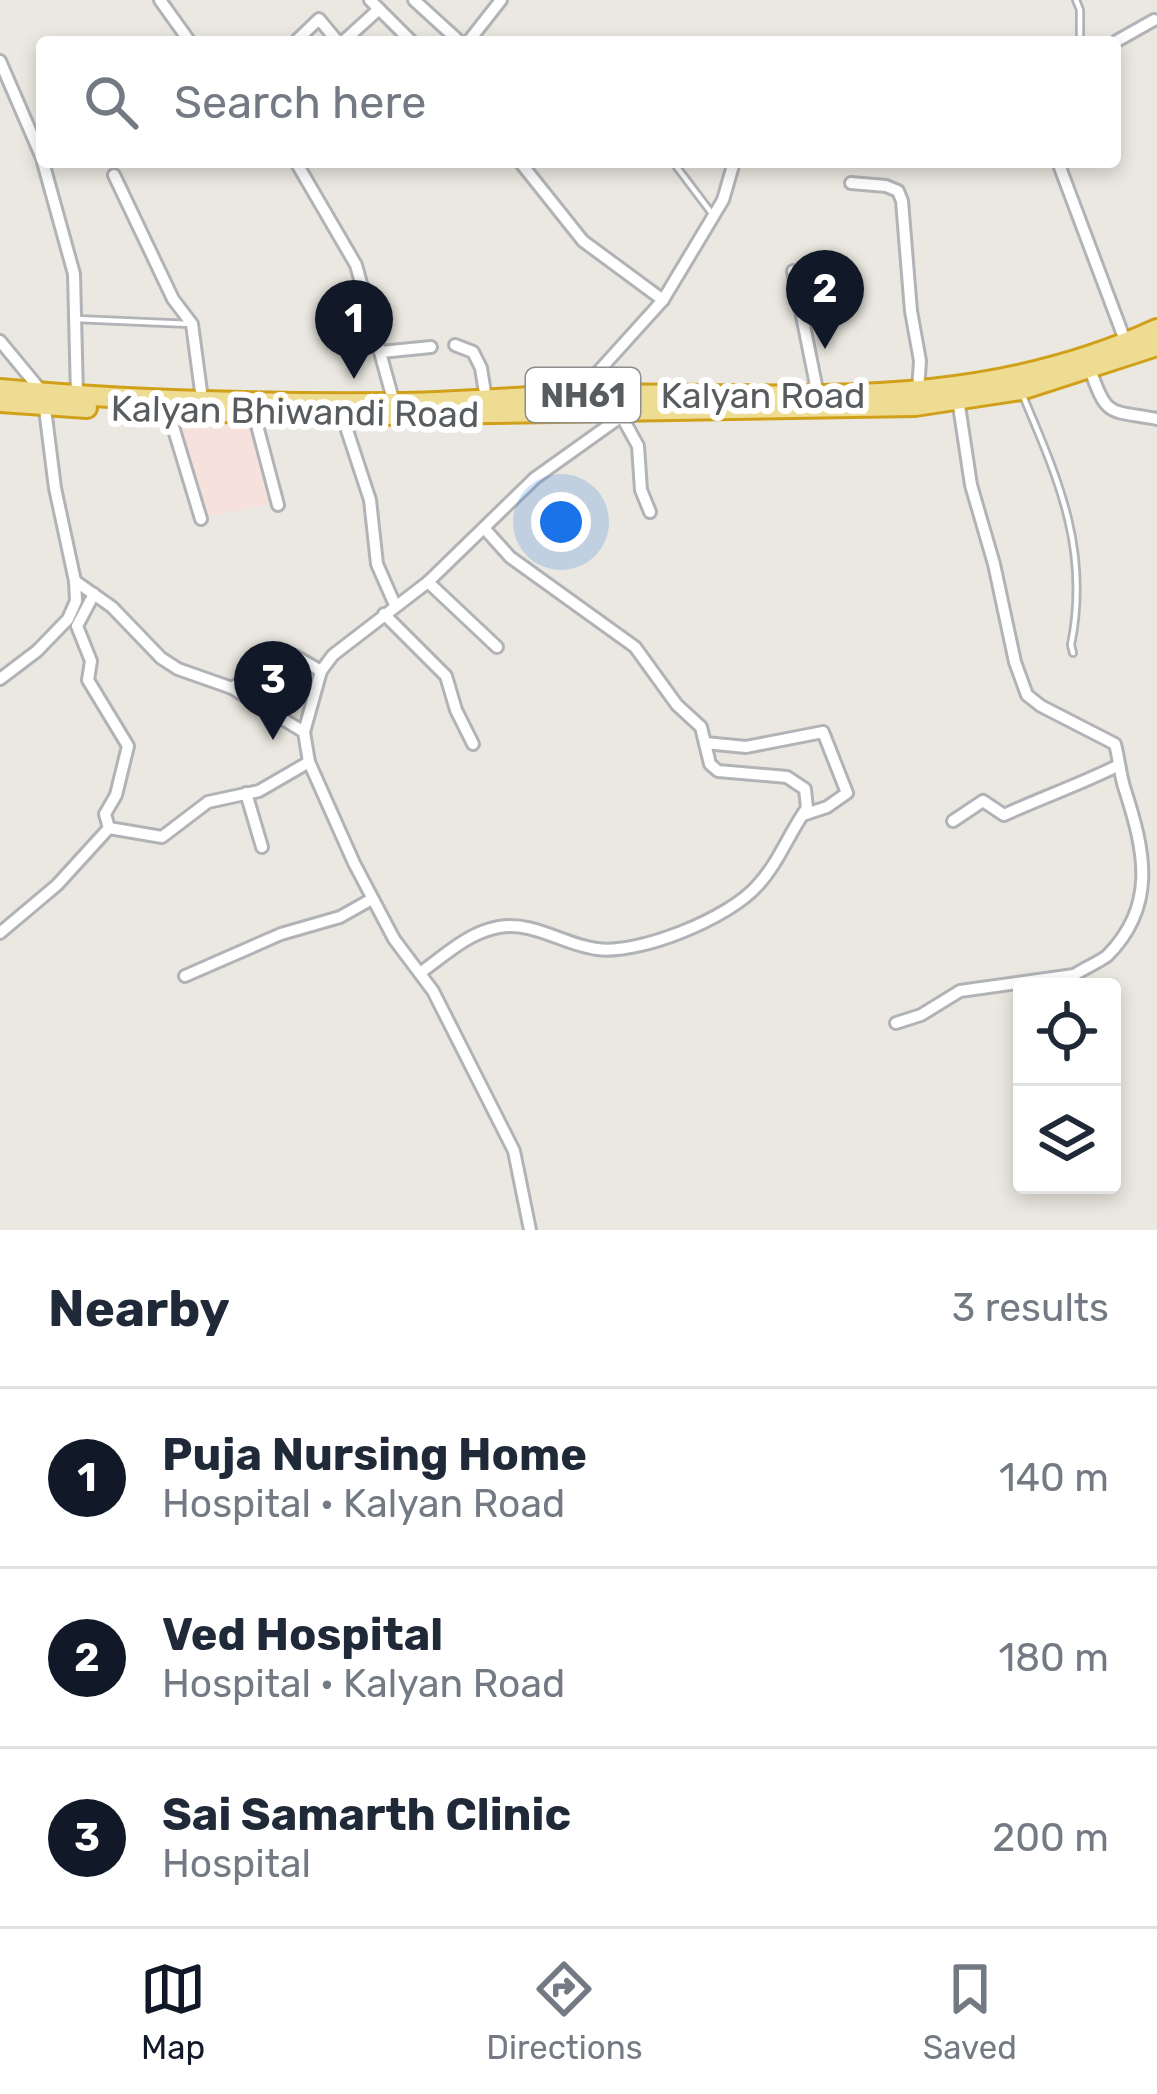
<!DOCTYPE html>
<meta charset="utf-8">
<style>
body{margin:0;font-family:Rubik,sans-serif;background:#f2f2f3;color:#1f2937}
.controls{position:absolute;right:36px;bottom:36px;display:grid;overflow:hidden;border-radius:12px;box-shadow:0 6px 18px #0003}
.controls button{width:108px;height:108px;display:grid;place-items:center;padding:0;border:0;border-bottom:3px solid #e0e1e3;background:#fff;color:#1f2937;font:60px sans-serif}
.you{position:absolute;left:561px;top:522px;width:42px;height:42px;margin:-30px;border:9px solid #fff;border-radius:50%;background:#1a73e8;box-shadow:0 0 0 18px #1a73e833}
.badge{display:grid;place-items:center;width:78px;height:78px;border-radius:50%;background:#111827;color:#fff;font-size:39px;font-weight:700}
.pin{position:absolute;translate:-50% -99px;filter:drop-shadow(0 3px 6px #0008)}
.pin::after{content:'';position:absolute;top:63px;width:42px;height:36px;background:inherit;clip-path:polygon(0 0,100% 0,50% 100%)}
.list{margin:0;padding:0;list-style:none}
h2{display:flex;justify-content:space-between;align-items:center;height:156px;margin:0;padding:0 48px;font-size:51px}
h2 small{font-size:39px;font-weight:400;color:#747a83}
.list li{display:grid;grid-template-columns:78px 1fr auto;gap:36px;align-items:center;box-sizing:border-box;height:180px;padding:0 48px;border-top:3px solid #e0e1e3}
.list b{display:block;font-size:45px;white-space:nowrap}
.list p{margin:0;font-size:39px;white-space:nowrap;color:#747a83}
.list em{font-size:39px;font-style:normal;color:#747a83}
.icon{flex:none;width:66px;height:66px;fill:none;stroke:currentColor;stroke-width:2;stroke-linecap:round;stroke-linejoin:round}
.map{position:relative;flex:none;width:1157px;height:1230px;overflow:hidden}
.search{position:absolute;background:#fff;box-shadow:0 6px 18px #0003;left:36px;right:36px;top:36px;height:132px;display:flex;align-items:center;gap:30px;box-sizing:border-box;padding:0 42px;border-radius:12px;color:#747a83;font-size:45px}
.sheet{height:696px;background:#fff}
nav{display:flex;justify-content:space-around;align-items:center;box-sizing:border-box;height:168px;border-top:3px solid #e0e1e3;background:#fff;font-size:33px;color:#747a83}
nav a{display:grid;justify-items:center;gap:6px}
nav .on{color:#111827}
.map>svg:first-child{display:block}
.medical{fill:#f7e1dd}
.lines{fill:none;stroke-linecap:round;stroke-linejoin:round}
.lane-casing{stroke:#b1b3b7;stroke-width:10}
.street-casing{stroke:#b1b3b7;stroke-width:16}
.highway-casing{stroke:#d0a01b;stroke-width:24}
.lane{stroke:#fff;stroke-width:4.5}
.street{stroke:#fff;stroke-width:10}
.highway{stroke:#efdc93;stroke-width:18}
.labels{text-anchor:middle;stroke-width:12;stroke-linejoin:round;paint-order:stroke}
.shield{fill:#fff;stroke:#8b8d8f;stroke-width:3}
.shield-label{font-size:33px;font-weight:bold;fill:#595c5f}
.street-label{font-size:36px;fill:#595c5f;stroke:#fff}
</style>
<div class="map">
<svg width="1157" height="1230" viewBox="0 0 1157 1230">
<rect width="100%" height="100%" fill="#eae8e0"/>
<!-- medical -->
<polygon class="medical" points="175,417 251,419 273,504 207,516"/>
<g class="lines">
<defs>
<g id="lane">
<polyline points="1076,0 1080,10 1080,42"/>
<polyline points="673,162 713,215"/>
<polyline points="76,319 190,324"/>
<path d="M1023,396C1059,481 1090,551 1071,645L1073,653"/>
</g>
<g id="street">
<polyline points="160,0 190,42"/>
<polyline points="370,0 412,42"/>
<polyline points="414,0 460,42"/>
<polyline points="345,40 379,9"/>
<polyline points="295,42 319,19 338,42"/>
<polyline points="468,42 501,0"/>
<polyline points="1115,42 1154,20"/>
<polyline points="0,61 42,158"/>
<polyline points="43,162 74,274 77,396"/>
<polyline points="296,162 356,265 394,403"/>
<polyline points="520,162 583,241 663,300"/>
<polyline points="1058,162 1126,343"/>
<polyline points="114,175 173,299 192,324 202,399"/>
<polyline points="851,183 886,186 898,191 902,201 911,311 920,361 918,390"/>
<polyline points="793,271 818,395"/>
<polyline points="0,341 43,393 55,488 75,581 76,601 68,619 37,651 0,679"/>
<polyline points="455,345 473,352 481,368 486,399"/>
<polyline points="381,352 431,347"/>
<path d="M1090,369C1107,419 1110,410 1157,419"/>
<polyline points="579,393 663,300 723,200 734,162"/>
<path d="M958,399L971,485L994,564L1015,662L1027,695L1041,706L1115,744C1119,759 1120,775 1125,790C1145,852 1157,906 1107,956C1097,963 1085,968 1074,975L1075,987"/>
<polyline points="168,410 201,519"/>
<polyline points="254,414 278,505"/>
<polyline points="342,415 370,500 377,564 395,605"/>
<polyline points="622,417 638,446 641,490 650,512"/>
<polyline points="75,581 112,607 161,658 178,669 232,688 304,732 309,762 354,863 394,939 433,991 514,1151 530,1230"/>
<polyline points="428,582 497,647"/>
<polyline points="94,594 77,626 91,661 88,680 128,746 116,795 105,814 109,828 162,837 208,802 259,791 309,762"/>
<polyline points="384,614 446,676 456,710 473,744"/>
<polyline points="232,688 258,670 295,656 321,671"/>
<polyline points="304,732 321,671 333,655 428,582 535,478 626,413"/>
<polyline points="705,743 746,747 823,732 847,793 827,807 803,815"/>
<polyline points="246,793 262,847"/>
<path d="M953,821L983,801L1004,815C1043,797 1081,784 1119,765"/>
<polyline points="0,933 57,885 109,828"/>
<path d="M420,973C445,955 469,932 499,927C534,921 564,945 597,949C639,955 729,918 757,886C778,864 789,833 807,808L805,789L787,777L718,771L710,764L701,727L677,705L635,647L510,557L484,528"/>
<polyline points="185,976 281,934 340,917 372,899"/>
<polyline points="896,1023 921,1015 960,991 1074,975"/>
</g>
<g id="highway">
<path d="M0,389C130,401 262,404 392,403C452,403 513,397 574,395C778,390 964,418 1157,329"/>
<polyline points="0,402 87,408"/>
<polyline points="186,411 333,415"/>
<polyline points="372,415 915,406 1021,390 1157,346"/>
</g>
</defs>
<!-- lane casing -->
<use href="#lane" class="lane-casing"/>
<!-- street casing -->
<use href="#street" class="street-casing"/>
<!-- highway casing -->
<use href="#highway" class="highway-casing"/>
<!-- lane -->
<use href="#lane" class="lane"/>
<!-- street -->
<use href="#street" class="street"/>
<!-- highway -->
<use href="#highway" class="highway"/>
</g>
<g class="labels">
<!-- shield labels -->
<rect class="shield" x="526" y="368" width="114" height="54" rx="9"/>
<g class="shield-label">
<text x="583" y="407">NH61</text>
</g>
<!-- street labels -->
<g class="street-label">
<text x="763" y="408">Kalyan Road</text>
<text transform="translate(295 411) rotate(1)" y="13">Kalyan Bhiwandi Road</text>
</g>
</g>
</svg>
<div class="controls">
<button><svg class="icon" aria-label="locate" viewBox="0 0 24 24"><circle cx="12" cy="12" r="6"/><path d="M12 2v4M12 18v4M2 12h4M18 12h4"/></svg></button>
<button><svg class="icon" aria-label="layers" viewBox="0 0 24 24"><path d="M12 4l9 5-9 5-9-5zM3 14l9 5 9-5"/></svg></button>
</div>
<div class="you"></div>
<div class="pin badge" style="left:354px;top:379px">1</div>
<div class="pin badge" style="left:825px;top:349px">2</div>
<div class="pin badge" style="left:273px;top:740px">3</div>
<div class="search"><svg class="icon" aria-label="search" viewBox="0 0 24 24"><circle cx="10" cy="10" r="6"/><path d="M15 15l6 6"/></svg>Search here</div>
</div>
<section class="sheet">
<h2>Nearby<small>3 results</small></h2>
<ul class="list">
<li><span class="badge">1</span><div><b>Puja Nursing Home</b><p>Hospital · Kalyan Road</p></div><em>140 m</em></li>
<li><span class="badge">2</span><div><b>Ved Hospital</b><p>Hospital · Kalyan Road</p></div><em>180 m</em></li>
<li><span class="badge">3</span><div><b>Sai Samarth Clinic</b><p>Hospital</p></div><em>200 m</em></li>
</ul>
</section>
<nav>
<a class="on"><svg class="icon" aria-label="map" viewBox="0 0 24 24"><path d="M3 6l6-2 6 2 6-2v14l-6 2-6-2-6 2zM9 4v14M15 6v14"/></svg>Map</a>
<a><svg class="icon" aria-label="directions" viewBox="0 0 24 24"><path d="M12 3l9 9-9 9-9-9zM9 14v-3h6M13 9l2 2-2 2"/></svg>Directions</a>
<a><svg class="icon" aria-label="saved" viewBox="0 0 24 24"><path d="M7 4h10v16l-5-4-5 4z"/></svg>Saved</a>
</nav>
